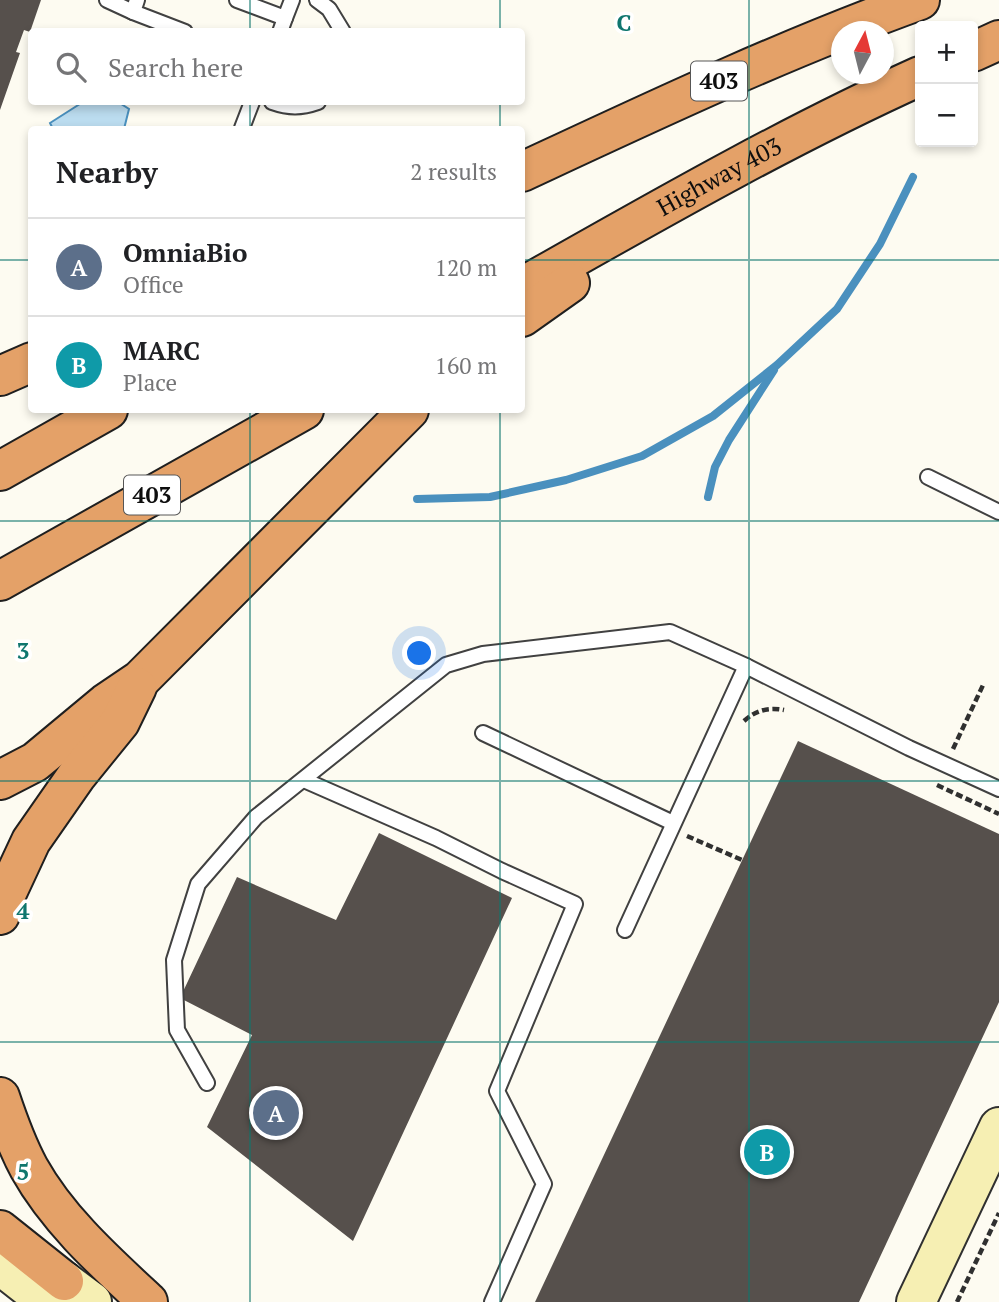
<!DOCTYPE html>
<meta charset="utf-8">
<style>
body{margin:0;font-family:"PT Serif",serif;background:#f2f2f2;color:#202124}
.controls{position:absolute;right:21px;top:21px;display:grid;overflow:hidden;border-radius:7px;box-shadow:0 4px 10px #0003}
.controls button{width:63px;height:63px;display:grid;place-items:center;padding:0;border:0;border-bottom:2px solid #e0e0e0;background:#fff;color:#202124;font:35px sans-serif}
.compass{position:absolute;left:831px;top:21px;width:63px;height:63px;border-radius:50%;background:#fff;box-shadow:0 4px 10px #0003;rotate:7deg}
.you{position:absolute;left:420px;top:654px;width:24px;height:24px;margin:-18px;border:5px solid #fff;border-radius:50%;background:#1a73e8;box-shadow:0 0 0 10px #1a73e833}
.badge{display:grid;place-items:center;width:46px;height:46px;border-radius:50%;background:#af353b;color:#fff;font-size:23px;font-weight:700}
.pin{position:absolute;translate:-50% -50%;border:4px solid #fff;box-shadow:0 2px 7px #0006}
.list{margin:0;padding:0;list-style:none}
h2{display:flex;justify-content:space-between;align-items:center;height:91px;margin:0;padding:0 28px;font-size:30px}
h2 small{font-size:23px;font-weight:400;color:#757577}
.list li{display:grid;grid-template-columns:46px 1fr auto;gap:21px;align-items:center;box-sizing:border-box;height:98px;padding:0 28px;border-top:2px solid #e0e0e0}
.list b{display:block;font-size:26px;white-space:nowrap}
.list p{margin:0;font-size:23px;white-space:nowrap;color:#757577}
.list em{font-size:23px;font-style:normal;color:#757577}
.icon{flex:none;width:38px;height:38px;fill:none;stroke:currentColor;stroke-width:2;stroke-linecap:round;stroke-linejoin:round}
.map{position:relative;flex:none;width:999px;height:1302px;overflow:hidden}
.search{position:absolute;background:#fff;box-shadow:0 4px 10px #0003;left:28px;top:28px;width:497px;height:77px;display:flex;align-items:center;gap:18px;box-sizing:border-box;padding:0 24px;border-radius:7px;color:#757577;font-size:26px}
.panel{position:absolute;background:#fff;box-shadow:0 4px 10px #0003;left:28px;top:126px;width:497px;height:287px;border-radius:7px}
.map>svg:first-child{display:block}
.water{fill:#bbdcef;stroke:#4a90be;stroke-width:2}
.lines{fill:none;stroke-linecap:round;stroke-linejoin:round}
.stream{stroke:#4a90be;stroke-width:8}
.building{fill:#56504c}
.lane-casing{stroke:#414141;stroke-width:18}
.secondary-casing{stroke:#303030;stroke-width:42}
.highway-casing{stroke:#1f1f1f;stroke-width:42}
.path{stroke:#303030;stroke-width:4.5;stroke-dasharray:7 3.5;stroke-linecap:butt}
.lane{stroke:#fff;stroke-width:14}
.secondary{stroke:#f6efb3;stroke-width:38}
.highway{stroke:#e4a168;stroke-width:38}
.grid{fill:none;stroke:#0f766e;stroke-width:2;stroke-opacity:0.55}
.labels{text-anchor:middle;stroke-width:7;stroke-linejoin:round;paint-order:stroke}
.shield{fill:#fff;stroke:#565656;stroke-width:2}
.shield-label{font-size:23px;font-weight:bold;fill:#0e0e0e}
.street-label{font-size:24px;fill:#0e0e0e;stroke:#fff}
.grid-label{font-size:23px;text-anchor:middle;font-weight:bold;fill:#0f766e;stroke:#fff;stroke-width:7;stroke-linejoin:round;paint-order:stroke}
</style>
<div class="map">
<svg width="999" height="1302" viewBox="0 0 999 1302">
<rect width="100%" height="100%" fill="#fdfbf1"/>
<!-- water -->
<polygon class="water" points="83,102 118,102 129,109 124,129 53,129 50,123"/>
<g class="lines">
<!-- stream -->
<g class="stream">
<polyline points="708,497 715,467 729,440 774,370"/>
<polyline points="417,499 490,497 566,480 642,456 713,416 777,365 837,309 880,244 913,177"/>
</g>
</g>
<!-- building -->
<g class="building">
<polygon points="0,0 41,0 30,32 24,30 16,52 20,53 0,110"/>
<polygon points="798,741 999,834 999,1002 859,1302 535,1302"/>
<polygon points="379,833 512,898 353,1241 207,1127 252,1035 180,998 237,877 336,920"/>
</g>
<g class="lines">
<defs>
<g id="lane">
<polyline points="107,0 133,12"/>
<polyline points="137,0 133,12 185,32"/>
<polyline points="237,0 285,18 292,0"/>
<polyline points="317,0 329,9 343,32"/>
<polyline points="280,32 285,18"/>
<path d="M272,102C289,108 301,108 318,102"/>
<polyline points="242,128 252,102"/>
<polyline points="928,477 999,512"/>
<polyline points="483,733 673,823"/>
<polyline points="304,780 436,838 502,871 575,904 497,1091 544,1184 492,1302"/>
<polyline points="625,930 746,666 909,748 999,789"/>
<polyline points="207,1083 177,1030 174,960 198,884 256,817 446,665 483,654 670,632 746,666"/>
</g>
<g id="secondary">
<polyline points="0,1265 47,1302"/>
<polyline points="64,1281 92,1302"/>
<polyline points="916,1302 999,1127"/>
</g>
<g id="highway">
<polyline points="973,52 999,40"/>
<path d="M522,172C653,111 784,49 920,0"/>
<path id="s1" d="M522,287C653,213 783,138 920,76"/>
<polyline points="522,317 570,283"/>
<polyline points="0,376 32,362"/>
<polyline points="0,471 108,410"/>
<polyline points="0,581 304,410"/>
<polyline points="0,780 35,762 106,703 140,680 409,410"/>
<polyline points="0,915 4,899 31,841 77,775 120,722 137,687"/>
<path d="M0,1097C8,1121 17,1146 29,1168C58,1220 105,1262 148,1302"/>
<polyline points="0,1230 64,1281"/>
</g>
</defs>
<!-- lane casing -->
<use href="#lane" class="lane-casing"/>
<!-- secondary casing -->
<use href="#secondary" class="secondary-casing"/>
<!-- highway casing -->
<use href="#highway" class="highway-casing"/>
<!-- path -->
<g class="path">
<path d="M744,721C756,710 769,707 784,710"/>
<polyline points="953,749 984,683"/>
<polyline points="937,785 999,814"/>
<polyline points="687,836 742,860"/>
<polyline points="957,1302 999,1213"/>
</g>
<!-- lane -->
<use href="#lane" class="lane"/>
<!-- secondary -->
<use href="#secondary" class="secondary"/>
<!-- highway -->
<use href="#highway" class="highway"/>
</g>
<!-- grid -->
<path class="grid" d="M250,0V32M500,0V32M749,0V1302M250,102V130M500,102V130M0,260H32M522,260H999M250,410V1302M500,410V1302M0,521H999M0,781H999M0,1042H999"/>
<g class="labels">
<!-- shield labels -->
<g class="shield">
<rect x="691" y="61.5" width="56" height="39" rx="5"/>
<rect x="124" y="475.5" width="56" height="39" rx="5"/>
</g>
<g class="shield-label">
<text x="719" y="89">403</text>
<text x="152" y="503">403</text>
</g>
<!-- street labels -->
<g class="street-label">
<text dy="8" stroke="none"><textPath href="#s1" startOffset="226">Highway 403</textPath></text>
</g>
</g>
<g class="grid-label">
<text x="624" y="31">C</text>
<text x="23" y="659">3</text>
<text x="23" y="919">4</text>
<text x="23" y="1180">5</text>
</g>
</svg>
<div class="controls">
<button>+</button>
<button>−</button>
</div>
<svg class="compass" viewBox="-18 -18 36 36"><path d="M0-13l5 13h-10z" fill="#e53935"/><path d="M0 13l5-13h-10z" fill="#757577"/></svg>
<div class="you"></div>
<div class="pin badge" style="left:276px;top:1113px;background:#5c6f8a">A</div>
<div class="pin badge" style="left:767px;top:1152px;background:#0f9aa8">B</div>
<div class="search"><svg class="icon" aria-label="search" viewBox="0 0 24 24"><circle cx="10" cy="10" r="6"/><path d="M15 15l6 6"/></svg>Search here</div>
<section class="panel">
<h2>Nearby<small>2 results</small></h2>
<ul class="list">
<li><span class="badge" style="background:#5c6f8a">A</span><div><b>OmniaBio</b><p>Office</p></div><em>120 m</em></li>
<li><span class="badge" style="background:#0f9aa8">B</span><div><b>MARC</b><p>Place</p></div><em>160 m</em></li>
</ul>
</section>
</div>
